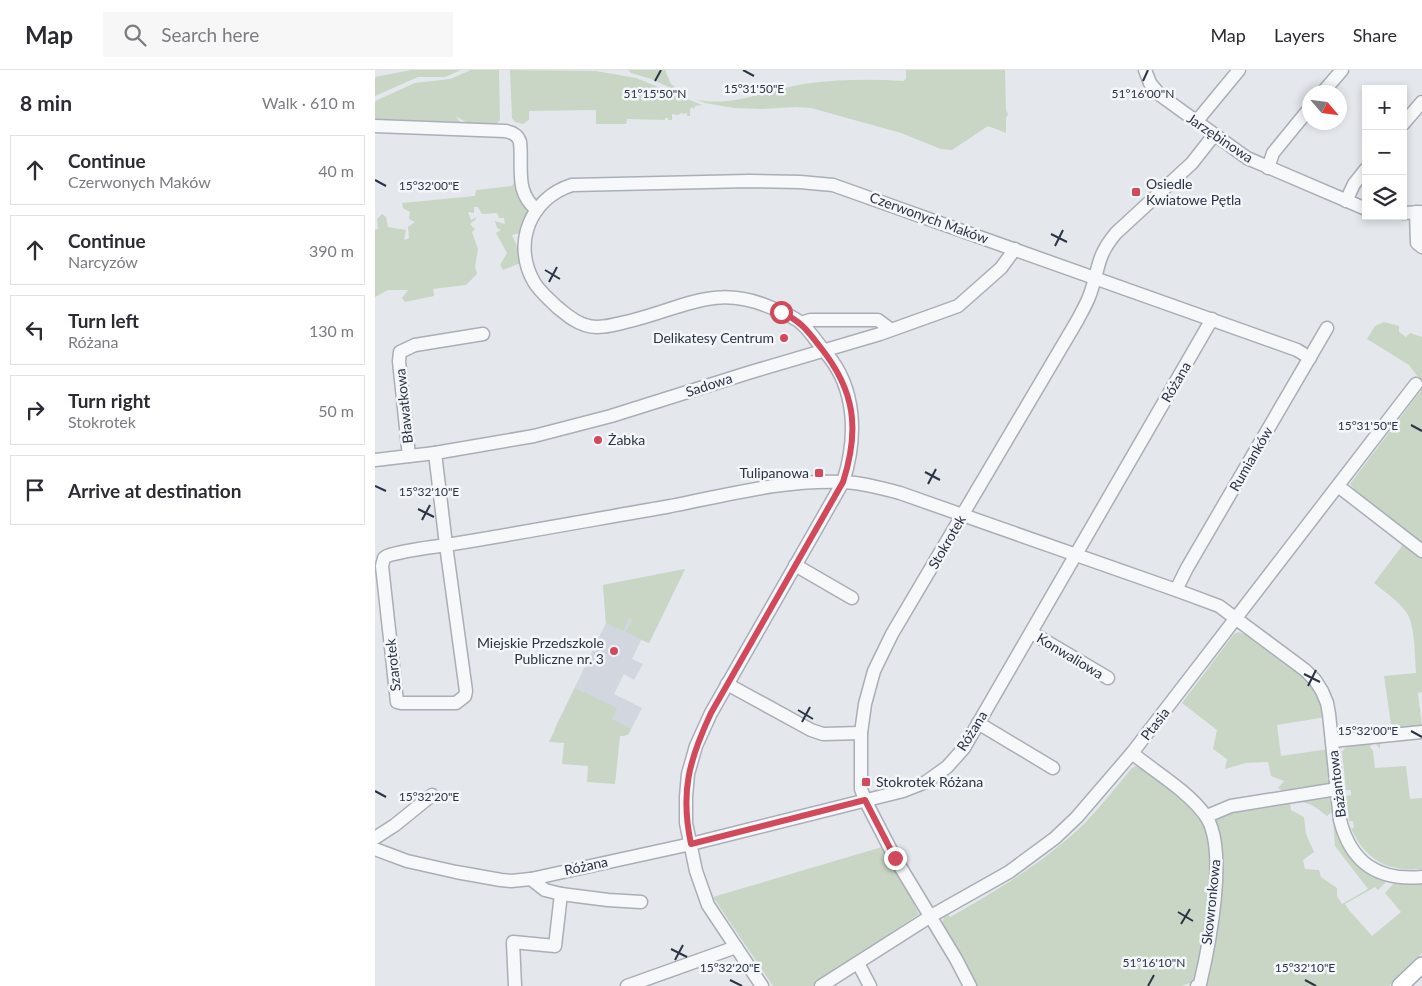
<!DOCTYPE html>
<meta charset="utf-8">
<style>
body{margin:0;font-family:Lato,sans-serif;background:#f7f7f7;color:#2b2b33}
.controls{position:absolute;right:15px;top:15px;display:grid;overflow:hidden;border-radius:0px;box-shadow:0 2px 8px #0003}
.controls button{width:45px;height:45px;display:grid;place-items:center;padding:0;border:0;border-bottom:1px solid #e1e1e2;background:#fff;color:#2b2b33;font:25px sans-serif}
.compass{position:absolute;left:927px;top:15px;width:45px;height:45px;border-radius:50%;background:#fff;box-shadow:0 2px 8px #0003;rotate:118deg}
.stop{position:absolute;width:15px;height:15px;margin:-11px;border:4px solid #d1495b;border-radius:50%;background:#fff}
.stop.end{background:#d1495b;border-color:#fff;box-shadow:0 1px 5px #0008}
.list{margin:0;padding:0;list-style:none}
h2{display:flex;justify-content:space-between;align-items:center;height:65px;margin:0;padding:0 20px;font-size:21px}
h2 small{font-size:16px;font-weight:400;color:#7c7c81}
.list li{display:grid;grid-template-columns:32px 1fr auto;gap:15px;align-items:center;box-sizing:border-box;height:70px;margin:0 10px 10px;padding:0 10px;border:1px solid #e1e1e2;border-radius:0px}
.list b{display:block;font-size:19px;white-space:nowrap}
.list p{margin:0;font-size:16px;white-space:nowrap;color:#7c7c81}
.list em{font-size:16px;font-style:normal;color:#7c7c81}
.icon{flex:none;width:28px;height:28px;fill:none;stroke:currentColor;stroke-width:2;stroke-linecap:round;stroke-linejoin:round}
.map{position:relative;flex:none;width:1047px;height:916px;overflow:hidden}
header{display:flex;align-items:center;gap:30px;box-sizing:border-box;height:70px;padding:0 25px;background:#fff;border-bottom:1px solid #e1e1e2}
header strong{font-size:24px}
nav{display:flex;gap:28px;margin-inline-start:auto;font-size:18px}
.search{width:350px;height:45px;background:#f7f7f7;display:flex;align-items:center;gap:12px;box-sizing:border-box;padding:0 18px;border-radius:0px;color:#7c7c81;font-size:19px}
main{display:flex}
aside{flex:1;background:#fff}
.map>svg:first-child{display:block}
.built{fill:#d2d6de}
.green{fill:#c9d6c5}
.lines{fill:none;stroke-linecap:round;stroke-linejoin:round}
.minor-casing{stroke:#a9aeb7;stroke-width:15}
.major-casing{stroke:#a3abb8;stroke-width:18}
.minor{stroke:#f7f8fa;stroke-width:12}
.major{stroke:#fff;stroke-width:15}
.route{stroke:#d1495b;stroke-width:6}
.ticks{fill:none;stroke:#2b3445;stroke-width:2}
.poi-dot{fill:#d1495b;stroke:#f4f6f9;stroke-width:2}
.labels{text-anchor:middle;stroke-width:5;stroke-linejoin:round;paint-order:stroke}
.street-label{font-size:14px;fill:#2b3445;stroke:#f4f6f9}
.poi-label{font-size:14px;fill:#2b3445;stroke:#f4f6f9;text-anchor:start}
.ticks-label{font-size:12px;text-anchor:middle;fill:#2b3445;stroke:#f4f6f9;stroke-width:5;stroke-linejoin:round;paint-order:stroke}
</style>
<header>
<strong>Map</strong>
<div class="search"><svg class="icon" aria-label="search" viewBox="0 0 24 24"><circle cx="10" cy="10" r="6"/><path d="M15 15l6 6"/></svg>Search here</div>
<nav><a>Map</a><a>Layers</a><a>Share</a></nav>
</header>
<main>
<aside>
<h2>8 min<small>Walk · 610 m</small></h2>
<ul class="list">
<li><svg class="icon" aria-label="ahead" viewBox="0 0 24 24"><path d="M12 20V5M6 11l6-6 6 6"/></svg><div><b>Continue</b><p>Czerwonych Maków</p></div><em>40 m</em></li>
<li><svg class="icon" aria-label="ahead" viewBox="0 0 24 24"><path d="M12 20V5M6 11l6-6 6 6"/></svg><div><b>Continue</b><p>Narcyzów</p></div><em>390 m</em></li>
<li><svg class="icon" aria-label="left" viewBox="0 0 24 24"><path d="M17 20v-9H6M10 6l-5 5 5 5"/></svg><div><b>Turn left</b><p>Różana</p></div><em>130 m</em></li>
<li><svg class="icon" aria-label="right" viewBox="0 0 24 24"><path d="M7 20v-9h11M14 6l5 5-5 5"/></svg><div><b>Turn right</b><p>Stokrotek</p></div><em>50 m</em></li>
<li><svg class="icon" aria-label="arrive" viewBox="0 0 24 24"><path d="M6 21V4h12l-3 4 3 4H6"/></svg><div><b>Arrive at destination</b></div></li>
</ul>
</aside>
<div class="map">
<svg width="1047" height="916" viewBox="0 0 1047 916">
<rect width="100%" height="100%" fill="#e4e7ec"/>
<!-- built -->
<polygon class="built" points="310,499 274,573 266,570 257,589 268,594 259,610 249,604 239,624 267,638 254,663 249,666 179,660 231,553 228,515"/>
<!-- green -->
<g class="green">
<polygon points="36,0 86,0 70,7 43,7 0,26 0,7"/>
<polygon points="96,0 124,0 125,50 122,53 92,53 81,46 85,52 0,49 0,31 40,13 75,9"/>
<polygon points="135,0 221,1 261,8 327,35 320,36 319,39 317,37 315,39 315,46 312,46 312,43 309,44 306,43 303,45 297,44 297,50 293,50 293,48 290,48 290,50 252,49 251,54 221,54 221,40 154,41 154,50 148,54 140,52 137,48"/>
<polygon points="253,0 290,0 296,14 311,25 276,9 256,3"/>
<path d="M531,0H630L631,40L633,44L631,48V63L613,56L577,80L566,79L526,63L436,38L420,37L387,39L359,38L330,33L320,29C355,39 400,17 436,13C467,9 498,9 528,11L531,9Z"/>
<path d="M143,106C150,129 159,140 145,163L137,165L147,187L148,192L128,200L125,195L132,183L121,163L126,160L122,158L120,151L130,154L129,148H124L122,143L107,144L103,137H99V143L93,142L96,150L102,147L100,150L95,154L100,159L97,162L103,179L100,196L102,204L91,215L58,219L59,226L30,232L27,228L33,220H13L0,227V160L3,159L2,149L7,144L11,147L13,157L31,160L29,170L34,168L33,157L40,152L34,149L35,142L28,138L27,133L100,126L101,120L137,116Z"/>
<polygon points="1009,252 1024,256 1024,262 1031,267 1035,263 1047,267 1047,312 1034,295 992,269 1000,256"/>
<polygon points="1047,319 1047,475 978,423 980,420 975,414"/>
<path d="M1030,472L1047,485V622L1043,623L1047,657L1017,661L1009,606L1041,603C1040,587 1040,559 1033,545C1025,532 1011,523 999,513Z"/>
<polygon points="310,499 274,573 251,562 257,550 254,548 248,561 231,553 228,515"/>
<polygon points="872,561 926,603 939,616 951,647 902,655 906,686 954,679 956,713 954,716 909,722 903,718 909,711 896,706 893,692 871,693 850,699 852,689 838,679 842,660 807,633 859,564 863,562 870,564"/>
<polygon points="200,618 242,638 237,649 256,659 253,665 245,666 240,714 212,712 213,696 187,694 189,673 174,672"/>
<path d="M1005,670V679L1001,674H997L995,677L998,681L1000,698L1031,696L1035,729L1047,728V799C1013,802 990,790 976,758H979L978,751H974L971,726L976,725V720H971L967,682L974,673Z"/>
<path d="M760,696L765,698L767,696L826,744L837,776L833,844L821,911L806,916H601L568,855C567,850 568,847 573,844L575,847C623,820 671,791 711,752C727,735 741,717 756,699Z"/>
<path d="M950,725L956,727L960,739L952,746C938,735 933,730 915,733L916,740L929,747L931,764L939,782L928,790L930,799L944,800L946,807L962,818V826L967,834L993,819L960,776L958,750L961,749L963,758L1013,810L1003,820L1000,817L970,834L974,840L997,866L1026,842L1010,823L1021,811L1047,812V883L1014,916H830L840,748L845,744Z"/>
<polygon points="507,777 516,789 544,844 437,916 398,916 338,827"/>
</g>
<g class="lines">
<defs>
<g id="minor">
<polyline points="770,0 775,13 785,25 872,88 991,139"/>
<polyline points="948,22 967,0"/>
<polyline points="821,52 864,0"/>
<polyline points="1028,54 1047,32"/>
<path d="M0,56L130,61C137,62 143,65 145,72C148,97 139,122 162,140"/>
<polyline points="893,98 898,83 934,39"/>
<polyline points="971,131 979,114 991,99"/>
<polyline points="1041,142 1042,173 1047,177"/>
<polyline points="1028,143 1047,142"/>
<polyline points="426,253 435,250 503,250 515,259"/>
<path d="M60,383L71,475L91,621L90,626L81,633H26L22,632L7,496L9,488L12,486C30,480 52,478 71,475C146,463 221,449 296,436C352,425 411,409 469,412C488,413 507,418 525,423L801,520L844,536L930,600L940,610L947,621L952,633L954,644L965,750C976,793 1003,811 1047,807"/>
<polyline points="34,386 24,291 25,282 40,275 108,264"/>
<polyline points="0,390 60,383 159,366 236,346 376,302 505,264 583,236 626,198 640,179"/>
<polyline points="963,416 1047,481"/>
<polyline points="420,495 477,528"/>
<polyline points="801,520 812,498 952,258"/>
<polyline points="657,563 733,608"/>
<polyline points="352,614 436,660 448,664 486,663"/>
<polyline points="603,653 678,698"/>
<polyline points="957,671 1047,662"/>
<path d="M757,683C780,702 813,721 830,745C854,777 834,876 825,914L822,916"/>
<polyline points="832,746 856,736 962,719"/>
<polyline points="0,768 20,755 57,725"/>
<polyline points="0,779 32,791 81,802 126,810 136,811 156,809 316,774 528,721 551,712 572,697 589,678 837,249"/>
<polyline points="156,809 170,820 186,824 233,830 266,832"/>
<polyline points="483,893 495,916"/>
<polyline points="140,916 138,872 180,876 186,824"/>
<polyline points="252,916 361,877"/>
<path d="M387,916L333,835L321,801L311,753V727L313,704L321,676L336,643L468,412C482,369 482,319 451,283C443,274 436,262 427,254C419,246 407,243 397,238C340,213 309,238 255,251C241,254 224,260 210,255C199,252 191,244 182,237C174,229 165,222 159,212C137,174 155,128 197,115L374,111L425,112L458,115L922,280L935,288"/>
<polyline points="446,916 556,846 634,802 680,768 702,747 757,683 1041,314"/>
<path d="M595,916L581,889L520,788L490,730L486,719V663L490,634L499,601L517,564L702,251C706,243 711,235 714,227C725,199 720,188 741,163L817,93L839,65"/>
</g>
<polyline id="major" points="1025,916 1047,895"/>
</defs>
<!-- minor casing -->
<use href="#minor" class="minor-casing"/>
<!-- major casing -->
<use href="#major" class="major-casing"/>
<!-- minor -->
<use href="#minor" class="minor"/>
<!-- major -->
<use href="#major" class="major"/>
</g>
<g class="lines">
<!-- route -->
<path class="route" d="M406,242C427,252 432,260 446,278C480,321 485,359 468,412L336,643C314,690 305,722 316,774L490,730L520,788"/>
</g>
<!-- ticks -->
<path class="ticks" d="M368,0L379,6M280,11L286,0M768,11L773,0M0,110L11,116M676,164L692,172M680,176L688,160M170,200L185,209M174,212L182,197M1036,355L1047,361M550,402L565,410M553,414L561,399M0,416L11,421M43,439L59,447M47,450L55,435M929,604L945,612M933,616L941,600M423,640L438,649M427,652L435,637M1036,661L1047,667M0,721L11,727M803,842L818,851M806,854L815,839M296,879L312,887M300,890L308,875M355,910L367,916M930,910L941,916M773,916L779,905"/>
<!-- markers -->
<g class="poi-dot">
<rect x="756" y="117" width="10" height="10" rx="2.5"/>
<circle cx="409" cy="268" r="5"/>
<circle cx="223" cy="370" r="5"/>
<rect x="439" y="398" width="10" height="10" rx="2.5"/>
<circle cx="239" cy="581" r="5"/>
<rect x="486" y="707" width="10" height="10" rx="2.5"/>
</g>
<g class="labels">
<!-- street labels -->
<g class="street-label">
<text transform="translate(845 68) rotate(34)" y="5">Jarzębinowa</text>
<text transform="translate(554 148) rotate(20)" y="5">Czerwonych Maków</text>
<text transform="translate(801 312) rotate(-60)" y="5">Różana</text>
<text transform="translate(334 315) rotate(-18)" y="5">Sadowa</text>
<text transform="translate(29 336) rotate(-96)" y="5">Bławatkowa</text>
<text transform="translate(876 389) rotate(-60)" y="5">Rumianków</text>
<text transform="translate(572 472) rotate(-60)" y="5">Stokrotek</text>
<text transform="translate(695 586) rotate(31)" y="5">Konwaliowa</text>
<text transform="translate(18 595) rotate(-96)" y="5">Szarotek</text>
<text transform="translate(780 654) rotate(-52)" y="5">Ptasia</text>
<text transform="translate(597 661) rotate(-58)" y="5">Różana</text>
<text transform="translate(962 714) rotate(-97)" y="5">Bażantowa</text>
<text transform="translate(211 796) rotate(-12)" y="5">Różana</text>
<text transform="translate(836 832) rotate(-84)" y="5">Skowronkowa</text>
</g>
<!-- poi labels -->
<g class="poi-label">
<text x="771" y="119">Osiedle<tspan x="771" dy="16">Kwiatowe Pętla</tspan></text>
<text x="399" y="273" text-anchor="end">Delikatesy Centrum</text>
<text x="233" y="375">Żabka</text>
<text x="434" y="408" text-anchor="end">Tulipanowa</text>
<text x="229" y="578" text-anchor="end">Miejskie Przedszkole<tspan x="229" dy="16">Publiczne nr. 3</tspan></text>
<text x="501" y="717">Stokrotek Różana</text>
</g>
</g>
<g class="ticks-label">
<text x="379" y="23">15°31'50"E</text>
<text x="280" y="28">51°15'50"N</text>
<text x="768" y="28">51°16'00"N</text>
<text x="54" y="120">15°32'00"E</text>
<text x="993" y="360">15°31'50"E</text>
<text x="54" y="426">15°32'10"E</text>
<text x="993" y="665">15°32'00"E</text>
<text x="54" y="731">15°32'20"E</text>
<text x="779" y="897">51°16'10"N</text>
<text x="355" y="902">15°32'20"E</text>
<text x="930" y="902">15°32'10"E</text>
</g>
</svg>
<div class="controls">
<button>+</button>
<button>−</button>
<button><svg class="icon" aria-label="layers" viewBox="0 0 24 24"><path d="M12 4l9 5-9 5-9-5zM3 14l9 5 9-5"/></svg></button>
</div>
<svg class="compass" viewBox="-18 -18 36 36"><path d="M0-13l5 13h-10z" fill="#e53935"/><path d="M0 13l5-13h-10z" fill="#7c7c81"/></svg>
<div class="stop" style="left:406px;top:242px"></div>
<div class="stop end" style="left:520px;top:788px"></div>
</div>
</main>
